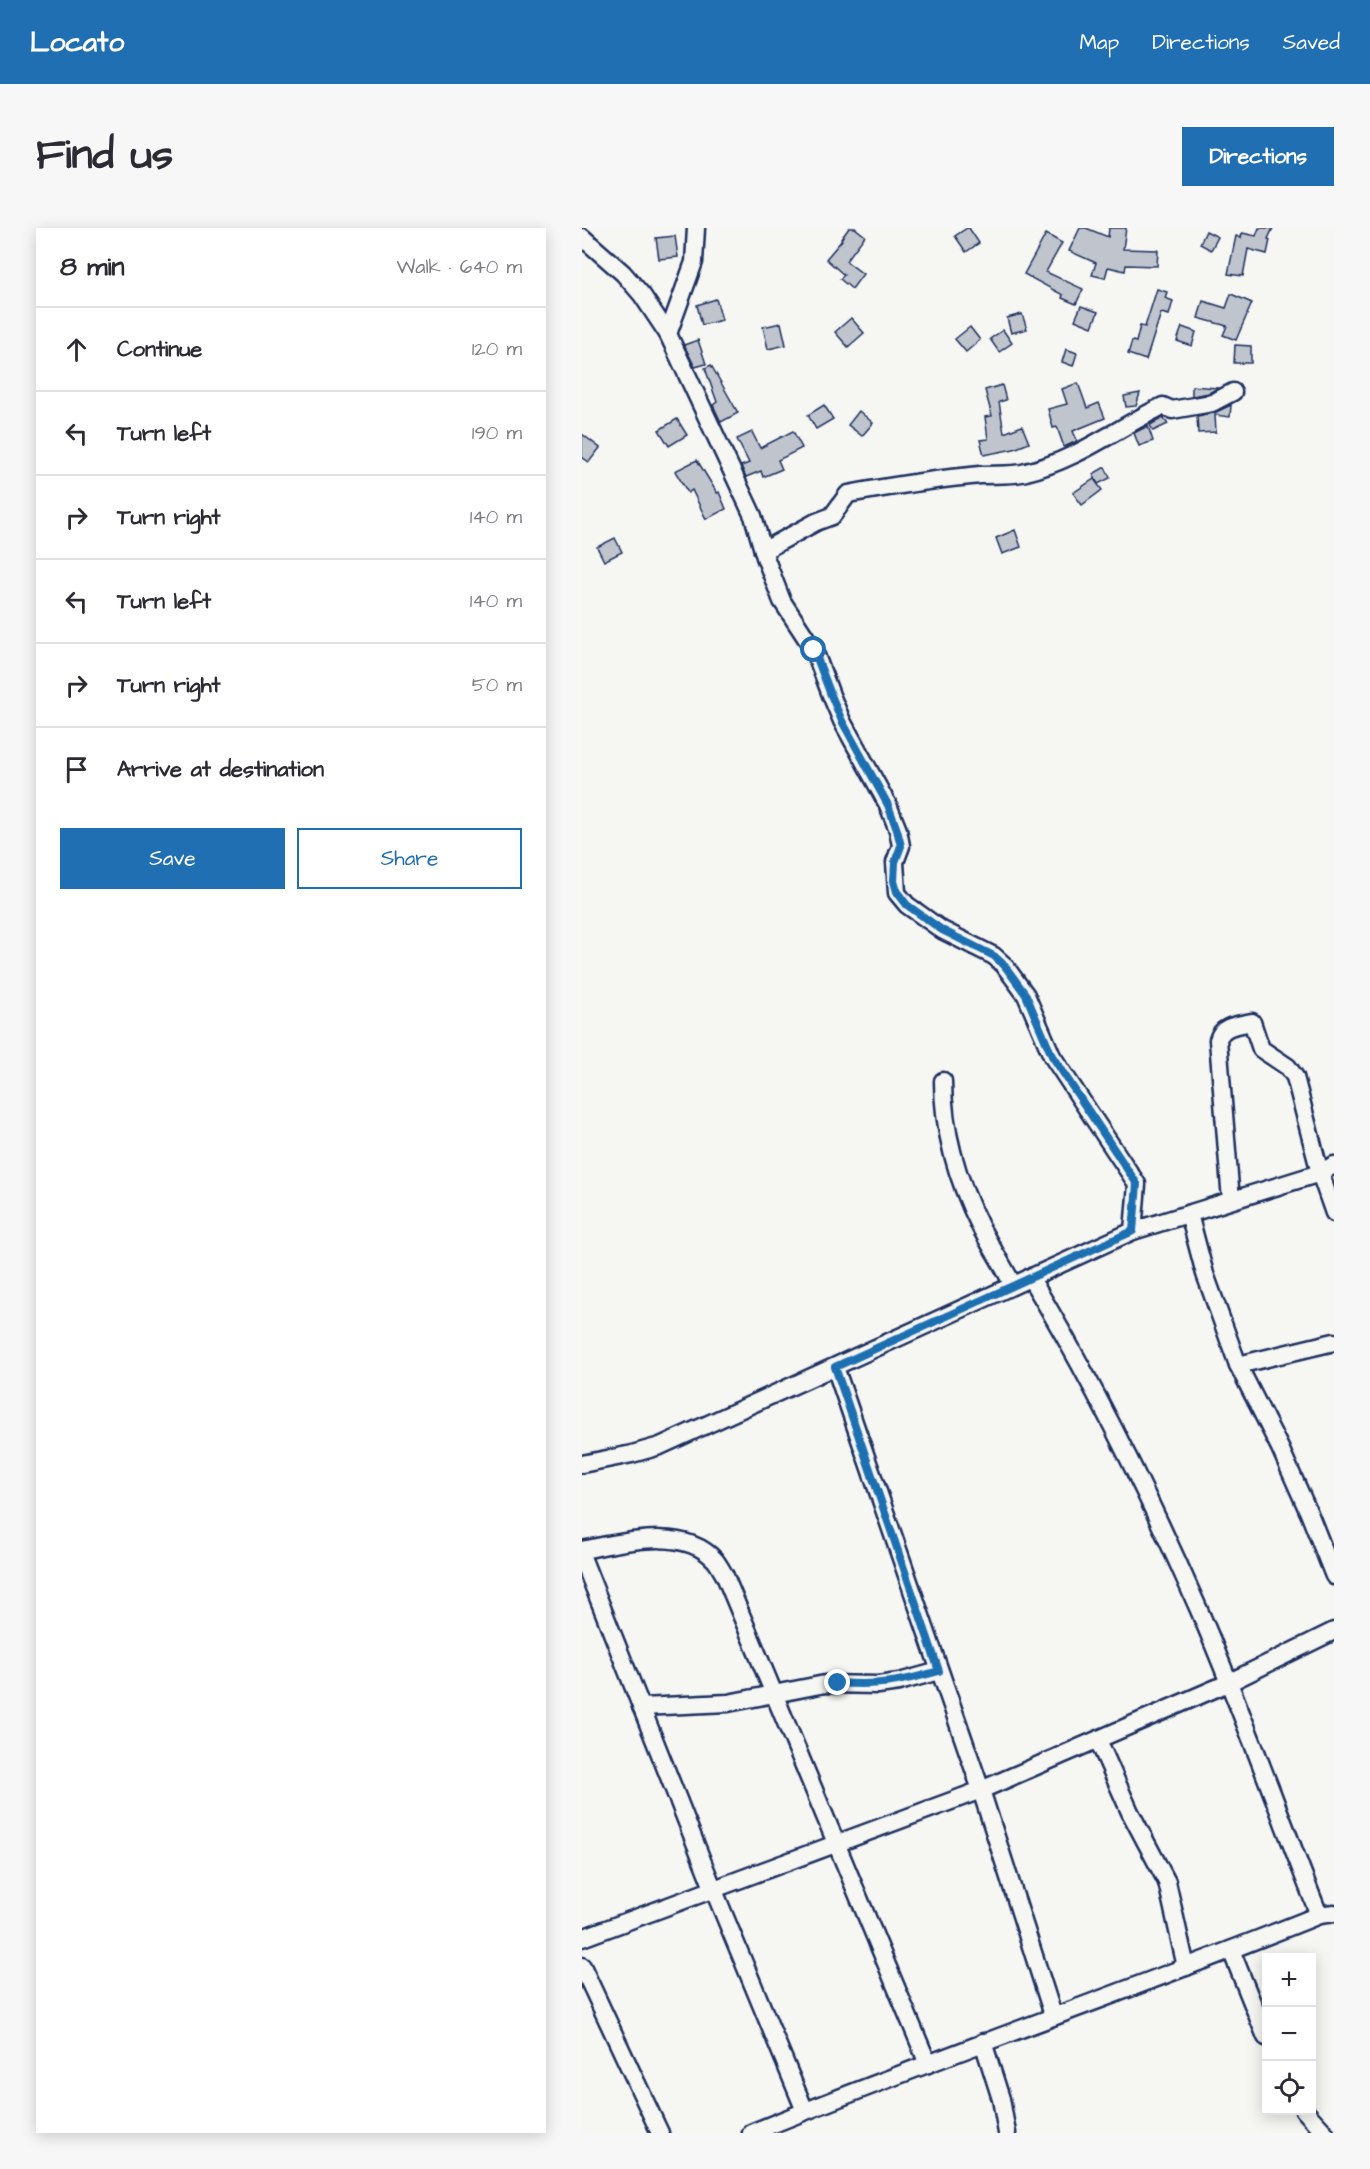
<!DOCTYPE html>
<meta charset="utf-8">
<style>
body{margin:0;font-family:"Architects Daughter",sans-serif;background:#f7f7f7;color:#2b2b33}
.controls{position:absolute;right:18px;bottom:18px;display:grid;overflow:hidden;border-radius:0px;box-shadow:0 3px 15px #0003}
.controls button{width:54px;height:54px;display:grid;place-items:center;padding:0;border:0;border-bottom:2px solid #e1e1e2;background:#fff;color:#2b2b33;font:30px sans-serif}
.stop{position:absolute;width:18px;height:18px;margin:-14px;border:4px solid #1f6fb2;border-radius:50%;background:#fff}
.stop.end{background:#1f6fb2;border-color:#fff;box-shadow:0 2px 6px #0008}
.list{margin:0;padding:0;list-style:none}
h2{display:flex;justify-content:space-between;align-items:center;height:78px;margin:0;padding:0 24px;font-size:26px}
h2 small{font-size:20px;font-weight:400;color:#7c7c81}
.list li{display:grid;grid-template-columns:39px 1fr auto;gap:18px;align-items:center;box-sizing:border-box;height:84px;padding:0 24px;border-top:2px solid #e1e1e2}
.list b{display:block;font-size:22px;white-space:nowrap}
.list em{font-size:20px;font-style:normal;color:#7c7c81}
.actions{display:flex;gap:12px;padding:18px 24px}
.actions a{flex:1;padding:14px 0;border:2px solid #1f6fb2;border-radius:0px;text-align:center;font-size:21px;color:#1f6fb2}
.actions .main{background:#1f6fb2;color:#fff}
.icon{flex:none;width:33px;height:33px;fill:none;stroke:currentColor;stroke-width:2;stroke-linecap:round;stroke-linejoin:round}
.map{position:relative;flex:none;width:752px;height:1905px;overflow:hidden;border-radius:0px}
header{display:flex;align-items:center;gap:36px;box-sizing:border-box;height:84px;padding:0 30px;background:#1f6fb2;color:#fff}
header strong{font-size:28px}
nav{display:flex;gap:33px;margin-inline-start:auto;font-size:21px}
.intro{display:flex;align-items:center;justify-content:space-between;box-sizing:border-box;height:144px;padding:0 36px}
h1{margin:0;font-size:42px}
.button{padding:15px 27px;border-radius:0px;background:#1f6fb2;color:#fff;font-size:21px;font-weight:700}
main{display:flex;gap:36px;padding:0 36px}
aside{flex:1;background:#fff;border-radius:0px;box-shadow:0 3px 15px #0003}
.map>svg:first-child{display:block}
.building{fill:#c0c4cd;stroke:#1b2f5e;stroke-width:1.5}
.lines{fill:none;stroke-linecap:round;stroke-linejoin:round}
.minor-casing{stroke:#1b2f5e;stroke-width:21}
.minor{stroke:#f6f6f2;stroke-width:16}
.route{stroke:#1f6fb2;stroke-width:8}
</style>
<header>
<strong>Locato</strong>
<nav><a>Map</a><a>Directions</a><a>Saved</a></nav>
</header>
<div class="intro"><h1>Find us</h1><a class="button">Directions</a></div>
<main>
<aside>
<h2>8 min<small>Walk · 640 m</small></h2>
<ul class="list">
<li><svg class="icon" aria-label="ahead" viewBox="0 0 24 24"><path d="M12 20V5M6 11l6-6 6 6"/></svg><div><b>Continue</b></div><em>120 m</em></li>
<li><svg class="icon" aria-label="left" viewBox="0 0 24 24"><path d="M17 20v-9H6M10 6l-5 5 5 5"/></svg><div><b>Turn left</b></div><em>190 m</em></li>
<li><svg class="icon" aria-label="right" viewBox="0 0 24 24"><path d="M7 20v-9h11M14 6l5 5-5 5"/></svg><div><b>Turn right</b></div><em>140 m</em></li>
<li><svg class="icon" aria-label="left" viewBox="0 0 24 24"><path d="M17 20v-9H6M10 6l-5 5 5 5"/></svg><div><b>Turn left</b></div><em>140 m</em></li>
<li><svg class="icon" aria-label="right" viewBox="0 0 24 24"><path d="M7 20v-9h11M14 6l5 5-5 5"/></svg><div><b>Turn right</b></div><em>50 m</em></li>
<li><svg class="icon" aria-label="arrive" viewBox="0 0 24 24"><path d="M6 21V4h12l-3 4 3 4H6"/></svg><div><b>Arrive at destination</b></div></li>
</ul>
<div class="actions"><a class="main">Save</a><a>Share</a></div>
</aside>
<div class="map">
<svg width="752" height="1905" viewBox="0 0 752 1905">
<rect width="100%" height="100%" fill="#f6f6f2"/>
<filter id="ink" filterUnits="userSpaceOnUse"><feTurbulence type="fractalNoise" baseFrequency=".0167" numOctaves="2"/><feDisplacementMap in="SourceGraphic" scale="12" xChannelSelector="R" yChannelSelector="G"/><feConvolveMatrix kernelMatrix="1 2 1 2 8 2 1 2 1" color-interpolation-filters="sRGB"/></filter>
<g filter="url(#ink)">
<!-- building -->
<g class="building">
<polygon points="267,0 273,0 283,8 264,33 281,46 270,61 258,51 262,47 244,31 260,12 259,11"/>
<polygon points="385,0 387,0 397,15 384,24 373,8"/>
<polygon points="498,0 504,0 526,9 527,0 544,0 541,21 576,22 575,38 544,37 543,43 526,39 523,50 510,47 514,35 487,23"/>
<polygon points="677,0 691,0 686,11 688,12 685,26 666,21 661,48 646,46 654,8 659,10 660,5 674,8"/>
<polygon points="624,3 636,9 629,22 618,16"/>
<polygon points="464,6 480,15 464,44 501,61 494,76 480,70 481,67 442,46"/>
<polygon points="93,8 96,29 77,31 74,10"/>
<polygon points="575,61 585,64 583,70 591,73 587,87 579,85 564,132 546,126 550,113 554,114 558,98 563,99"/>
<polygon points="649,66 670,75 654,112 641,107 645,98 616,90 621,73 644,80"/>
<polygon points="134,71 140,92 120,97 115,77"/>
<polygon points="499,78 516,84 510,99 493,92"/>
<polygon points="440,86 445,101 429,105 425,90"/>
<polygon points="269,90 282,105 266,119 253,104"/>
<polygon points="199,95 204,117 186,121 181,99"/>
<polygon points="388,99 398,112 384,124 373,111"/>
<polygon points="600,99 614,104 610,118 595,113"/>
<polygon points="421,102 430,115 417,124 408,111"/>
<polygon points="116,112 124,136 113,139 102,117"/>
<polygon points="653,117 669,118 669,135 652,135"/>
<polygon points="484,121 495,125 491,138 480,134"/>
<polygon points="129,137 156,185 139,194 131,177 135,174 123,140"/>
<polygon points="496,155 505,180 517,175 523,190 491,203 495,213 482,219 475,199 471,200 466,181 485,176 480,161"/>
<polygon points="420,157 424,172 417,174 422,205 440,198 447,215 432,221 402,227 398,212 406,211 403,189 410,188 403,162"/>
<polygon points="610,158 636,160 627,165 610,168"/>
<polygon points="558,165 554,178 544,179 542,168"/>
<polygon points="242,177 251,191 234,201 226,187"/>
<polygon points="649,177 648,189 633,187 634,204 616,205 615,188 632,185"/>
<polygon points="277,183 291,195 280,208 266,197"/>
<polygon points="581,190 586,196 571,203 568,197"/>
<polygon points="95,191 105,207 87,218 77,202"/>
<polygon points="566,198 571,213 557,218 552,205"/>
<polygon points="211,203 220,220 196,232 200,241 181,249 179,243 164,249 159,238 167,235 155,211 170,204 178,220"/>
<polygon points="0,206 18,220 7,234 0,229"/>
<polygon points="115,232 135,265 137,264 144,281 124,291 110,262 106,265 93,243"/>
<polygon points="523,239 528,250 516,256 511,246"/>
<polygon points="512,251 520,262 500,277 491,265"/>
<polygon points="433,302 439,319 420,326 414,310"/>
<polygon points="33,310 40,324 22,333 15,319"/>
</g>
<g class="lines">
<defs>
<g id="minor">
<polyline points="0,9 41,45 60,67 86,106 171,288 183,329 200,373 232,422 249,467 260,493 306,577 316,602 319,618 313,634 315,665 325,677 360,702 412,728 422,737 444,767 470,828 555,956 551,1003"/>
<polyline points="86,106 112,34 114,0"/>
<path d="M181,323L234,294L250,288L266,266C310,258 354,251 398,247C413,246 430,248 444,244C495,232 535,200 581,178L590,182L630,175L651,164"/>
<path d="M361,853C361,904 376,954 399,1000C409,1019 421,1037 431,1057"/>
<path d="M649,972L636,812C640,797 656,797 670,794L679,821L706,839L713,849L738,945L752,985"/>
<polyline points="607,986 623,1046 656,1137 698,1220 727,1285 752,1348"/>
<path d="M448,1049C512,1155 567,1268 617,1382C660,1482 697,1586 737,1687"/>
<polyline points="656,1137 752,1114"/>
<polyline points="253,1139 399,1562 471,1787"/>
<polyline points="0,1236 50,1226 78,1218 551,1003 738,945 752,937"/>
<path d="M0,1322C39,1315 102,1297 133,1332C137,1337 140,1343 143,1348L346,1836"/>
<polyline points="0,1329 131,1660 223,1883"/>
<polyline points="59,1479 146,1475 243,1456 296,1457 317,1454 357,1443"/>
<polyline points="516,1512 548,1584 585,1654 604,1739"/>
<polyline points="0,1710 399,1562 646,1455 752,1403"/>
<polyline points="649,1722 684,1809"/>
<polyline points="0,1738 78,1905"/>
<polyline points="401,1814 419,1871 425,1905"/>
<polyline points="722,1882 743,1905"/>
<path d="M169,1905C357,1828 549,1763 737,1687L752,1685"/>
</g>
</defs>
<!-- minor casing -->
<use href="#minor" class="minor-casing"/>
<!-- minor -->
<use href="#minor" class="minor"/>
</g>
</g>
<g class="lines" filter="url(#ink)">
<!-- route -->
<path class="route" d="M232,422L249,467L260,493L306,577L315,602L319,618L313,634L312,653L315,664L325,677L360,702L412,728L422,737L444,767L470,828L555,956L551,1003L253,1139L357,1443C318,1454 297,1458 256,1455"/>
</g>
</svg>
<div class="controls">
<button>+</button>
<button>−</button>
<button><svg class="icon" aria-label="locate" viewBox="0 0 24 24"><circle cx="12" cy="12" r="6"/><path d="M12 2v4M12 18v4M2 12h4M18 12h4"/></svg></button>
</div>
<div class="stop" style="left:232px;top:422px"></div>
<div class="stop end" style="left:256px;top:1455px"></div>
</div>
</main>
